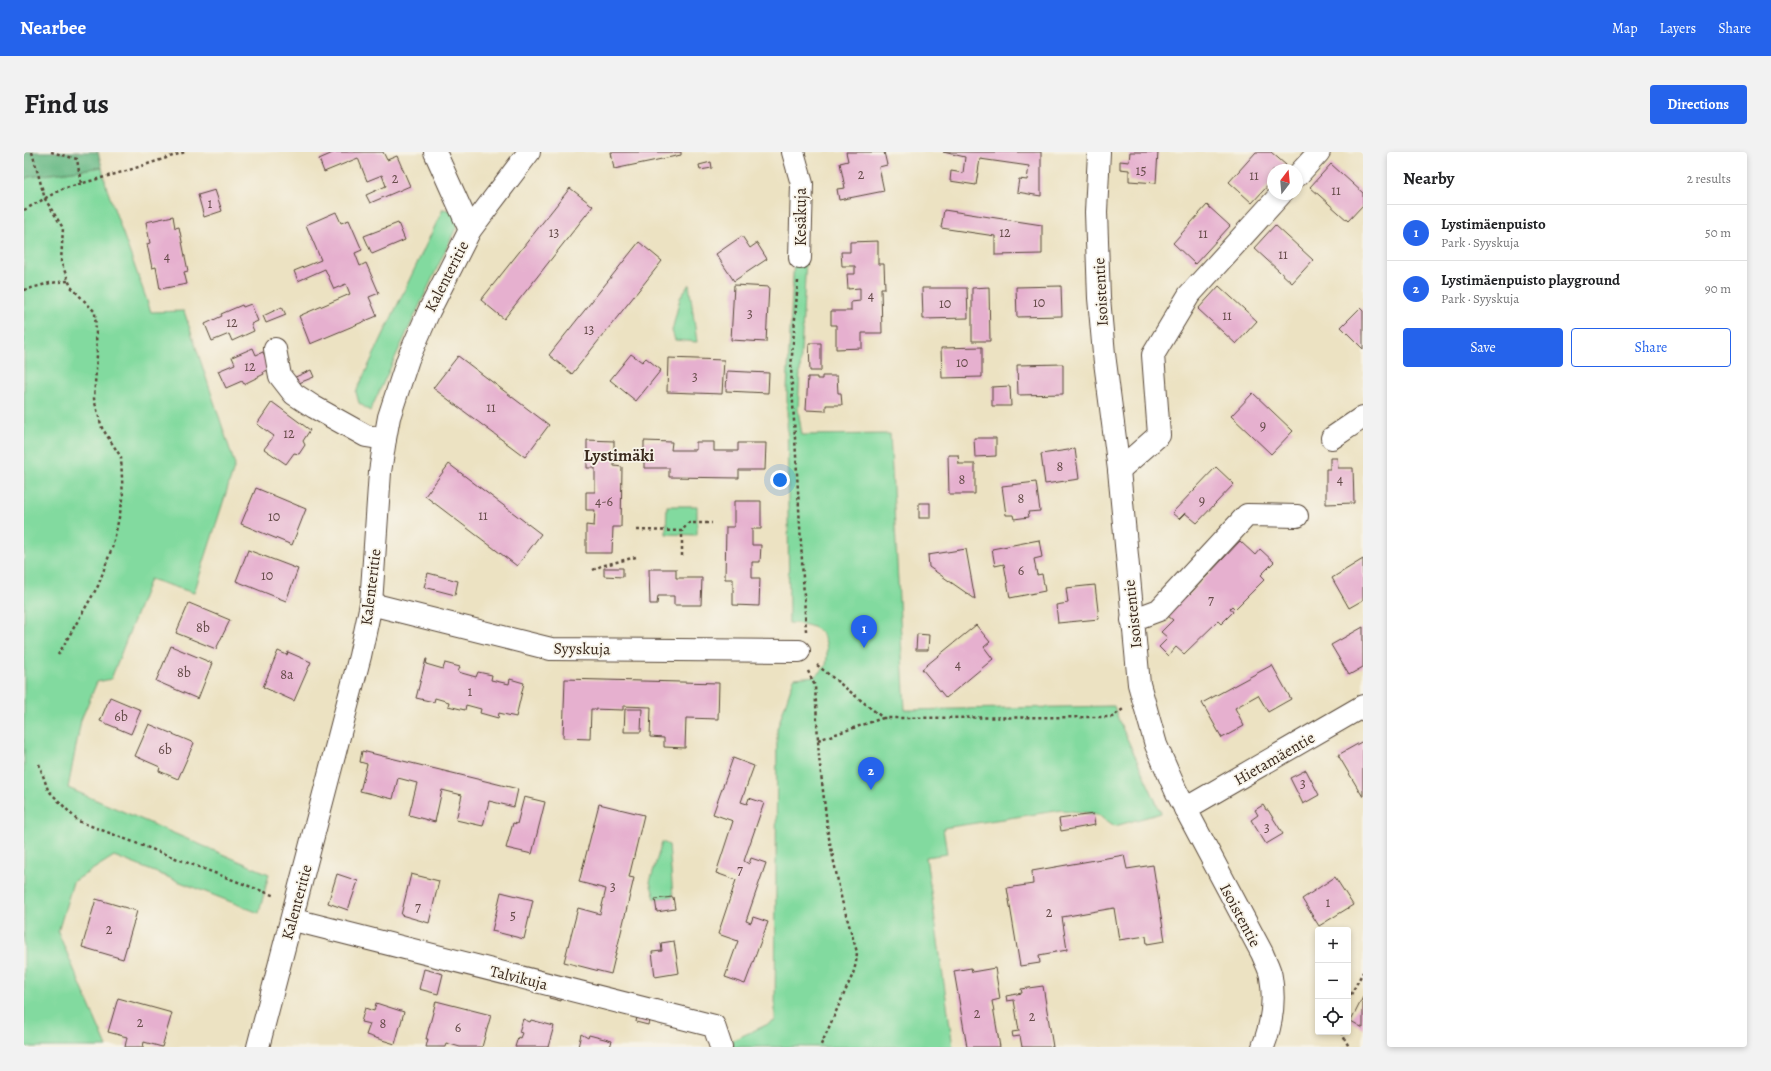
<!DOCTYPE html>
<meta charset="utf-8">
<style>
body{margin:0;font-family:Alegreya,serif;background:#f2f2f2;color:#202124}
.controls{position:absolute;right:12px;bottom:12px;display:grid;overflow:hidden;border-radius:4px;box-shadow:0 2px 6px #0003}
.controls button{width:36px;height:36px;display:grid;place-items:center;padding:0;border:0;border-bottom:1px solid #e0e0e0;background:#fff;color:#202124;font:20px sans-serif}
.compass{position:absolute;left:1243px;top:12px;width:36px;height:36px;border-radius:50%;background:#fff;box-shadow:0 2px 6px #0003;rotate:16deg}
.you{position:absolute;left:756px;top:328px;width:14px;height:14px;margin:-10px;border:3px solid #fff;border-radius:50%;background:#1a73e8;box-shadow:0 0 0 6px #1a73e833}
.badge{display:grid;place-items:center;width:26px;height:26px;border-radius:50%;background:#2563eb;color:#fff;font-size:13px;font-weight:700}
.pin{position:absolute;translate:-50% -33px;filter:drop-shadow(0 1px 2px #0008)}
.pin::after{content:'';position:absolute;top:21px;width:14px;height:12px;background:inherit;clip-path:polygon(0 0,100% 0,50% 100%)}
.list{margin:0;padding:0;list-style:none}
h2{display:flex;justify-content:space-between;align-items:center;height:52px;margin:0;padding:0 16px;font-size:17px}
h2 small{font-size:13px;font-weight:400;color:#757577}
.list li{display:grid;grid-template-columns:26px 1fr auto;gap:12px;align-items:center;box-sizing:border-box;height:56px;padding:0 16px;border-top:1px solid #e0e0e0}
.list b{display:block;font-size:15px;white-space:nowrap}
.list p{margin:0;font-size:13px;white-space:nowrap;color:#757577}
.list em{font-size:13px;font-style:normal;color:#757577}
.actions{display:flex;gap:8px;padding:12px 16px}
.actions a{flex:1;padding:9px 0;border:1px solid #2563eb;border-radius:4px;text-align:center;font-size:14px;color:#2563eb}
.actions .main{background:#2563eb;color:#fff}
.icon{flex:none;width:22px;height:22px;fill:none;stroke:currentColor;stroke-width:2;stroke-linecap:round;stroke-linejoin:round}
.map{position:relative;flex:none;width:1339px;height:895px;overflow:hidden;border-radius:4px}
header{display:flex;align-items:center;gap:24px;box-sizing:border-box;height:56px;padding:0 20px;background:#2563eb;color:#fff}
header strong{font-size:19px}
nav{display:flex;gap:22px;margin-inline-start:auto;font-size:14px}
.intro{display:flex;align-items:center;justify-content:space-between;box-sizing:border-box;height:96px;padding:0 24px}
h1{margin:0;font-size:28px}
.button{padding:10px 18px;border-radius:4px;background:#2563eb;color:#fff;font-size:14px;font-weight:700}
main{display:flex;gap:24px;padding:0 24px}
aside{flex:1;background:#fff;border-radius:4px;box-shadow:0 2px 6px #0003}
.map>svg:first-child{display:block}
.green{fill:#82da9f;stroke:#5e825e}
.forest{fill:#69ba86;stroke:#527252}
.building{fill:#e6b0cf}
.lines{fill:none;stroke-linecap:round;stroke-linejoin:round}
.minor-casing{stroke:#564637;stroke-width:24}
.path{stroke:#564637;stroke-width:2.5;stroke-dasharray:3 3;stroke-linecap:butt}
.minor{stroke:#fff;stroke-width:22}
.labels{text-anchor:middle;stroke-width:3.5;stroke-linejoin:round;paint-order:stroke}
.number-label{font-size:14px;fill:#664c4a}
.street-label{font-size:16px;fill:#3b2a1e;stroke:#f7f3e8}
.neighbourhood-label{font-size:17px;font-weight:bold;fill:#3b2a1e;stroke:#f7f3e8}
</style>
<header>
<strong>Nearbee</strong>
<nav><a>Map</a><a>Layers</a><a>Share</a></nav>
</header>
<div class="intro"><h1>Find us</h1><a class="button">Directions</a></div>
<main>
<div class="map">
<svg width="1339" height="895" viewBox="0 0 1339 895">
<rect width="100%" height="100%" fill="#f7f3e8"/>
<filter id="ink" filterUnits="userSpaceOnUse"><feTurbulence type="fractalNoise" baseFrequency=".025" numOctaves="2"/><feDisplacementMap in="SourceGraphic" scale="8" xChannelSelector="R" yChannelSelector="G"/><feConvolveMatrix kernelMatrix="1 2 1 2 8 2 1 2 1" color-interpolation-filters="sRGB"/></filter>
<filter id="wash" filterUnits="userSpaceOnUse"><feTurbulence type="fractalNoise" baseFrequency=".012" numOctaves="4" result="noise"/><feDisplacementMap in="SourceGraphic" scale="16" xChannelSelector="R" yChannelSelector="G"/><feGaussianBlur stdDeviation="0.9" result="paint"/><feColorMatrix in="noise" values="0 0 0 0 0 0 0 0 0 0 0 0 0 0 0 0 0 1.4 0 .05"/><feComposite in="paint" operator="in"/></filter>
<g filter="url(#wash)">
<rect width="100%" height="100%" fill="#ece2c2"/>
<!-- green -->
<g class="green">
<polygon points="78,15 83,37 127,160 160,159 211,313 170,441 126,427 87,527 73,530 57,568 44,636 245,722 235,761 90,704 49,730 34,780 83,895 0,895 0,28 4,25"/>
<polygon points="419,57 439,61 346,259 335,251 332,240"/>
<path d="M770,105L782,106L774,258L778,283L866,282L881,558L1090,554L1095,569L1137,661L1091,674L1073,662L1038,658L919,676L923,702L902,705L929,895H709V888L751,869L753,577L770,526L791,524L802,514C806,483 798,472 765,471L763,238Z"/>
<polygon points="665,132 673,190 651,188 648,179 656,146"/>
<polygon points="643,354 673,354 673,383 642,382"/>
<polygon points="638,690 645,693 649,745 631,747 626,730"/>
</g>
<!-- forest -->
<polygon class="forest" points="0,0 74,0 78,15 4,25 0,28"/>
<g id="blocks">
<!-- building -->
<g class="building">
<polygon points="311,0 359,0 363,8 373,4 386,34 346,51 342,43 362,34 358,23 343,29 334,6 300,20 295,7"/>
<polygon points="587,0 657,0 657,3 590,17"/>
<polygon points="822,0 860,0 863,13 855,15 860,39 815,48 813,37 821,36 816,11 824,9"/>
<polygon points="919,0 1017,0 1017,44 993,40 995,27 1003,28 1005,14 956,7 952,33 926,29 927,19 939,21 941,5"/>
<polygon points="1106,0 1134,0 1132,31 1105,29 1105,18 1096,17 1096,9 1105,10"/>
<polygon points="1232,0 1247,0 1262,13 1258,18 1249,18 1249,28 1228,51 1205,30"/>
<polygon points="687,10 688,16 676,18 675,13"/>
<polygon points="1307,12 1339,41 1339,53 1324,69 1286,35"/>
<polygon points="546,36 569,54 480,167 457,148"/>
<polygon points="191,38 198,59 180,65 174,43"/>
<polygon points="1183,53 1206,74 1171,112 1149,91"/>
<polygon points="920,58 1018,73 1018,102 971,103 971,84 917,76"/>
<polygon points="312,60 317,71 325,68 338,98 331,101 336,114 342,111 355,141 345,145 353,164 286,192 275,164 326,142 322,132 310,137 301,117 274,129 270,119 297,108 282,73"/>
<polygon points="149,64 151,76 155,75 164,119 160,120 163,132 136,137 132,115 128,116 123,92 126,91 122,70"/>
<polygon points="374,71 381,88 348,102 340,84"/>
<polygon points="1251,73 1289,108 1268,131 1230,96"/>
<polygon points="718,84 726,96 733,91 743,107 710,129 692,102"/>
<polygon points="854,89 854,112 860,112 861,136 857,136 858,181 838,181 838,196 812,197 812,173 807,173 807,159 827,159 827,150 836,149 836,136 824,137 823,122 831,122 831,114 818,114 817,100 826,100 826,90"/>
<polygon points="615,90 638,109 548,222 525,203"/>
<polygon points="710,133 745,135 742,190 707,188"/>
<polygon points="1037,134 1038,164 993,165 992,135"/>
<polygon points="1195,134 1233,169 1212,192 1174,157"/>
<polygon points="965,135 966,189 948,189 948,136"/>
<polygon points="898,136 943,136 944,166 899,167"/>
<polygon points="227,152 234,169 227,172 230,179 208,189 205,182 188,189 181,172 198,164 197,162 218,153 219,155"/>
<polygon points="258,155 262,163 242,171 239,164"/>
<polygon points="1336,156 1339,159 1339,197 1317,175"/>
<polygon points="785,191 797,191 797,219 786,219"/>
<polygon points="958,195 958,225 918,226 917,196"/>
<polygon points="229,196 232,203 239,200 247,217 239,220 240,222 220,232 218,229 202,236 194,219 211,212 208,205"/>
<polygon points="607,202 618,210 622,206 637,218 612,249 586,228"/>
<polygon points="434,204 525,273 501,305 409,236"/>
<polygon points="644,206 700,208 698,242 643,240"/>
<polygon points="1039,212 1039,242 994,243 993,213"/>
<polygon points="287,218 290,225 270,233 267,227"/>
<polygon points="703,219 745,221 744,241 702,239"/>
<polygon points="798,224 813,224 814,241 817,241 818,253 802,253 802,259 782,258 784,225 793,225 793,227 798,227"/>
<polygon points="986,234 987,254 968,254 968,235"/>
<polygon points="1229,241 1269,279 1247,302 1207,264"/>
<polygon points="248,250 286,278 279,289 281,293 275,302 270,301 262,312 240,297 250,284 233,272"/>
<polygon points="950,286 972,286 972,304 951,305"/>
<polygon points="563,288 590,289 590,314 598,315 597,375 589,375 588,401 562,401 562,373 570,374 571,358 562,358 562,340 571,340 571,316 563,316"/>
<polygon points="620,289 648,290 647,298 672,298 672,290 690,290 690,299 714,299 714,291 742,291 741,318 715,318 715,326 645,325 645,316 620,316"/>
<polygon points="1051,297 1055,327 1021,332 1017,302"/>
<polygon points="924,303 934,303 935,312 951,312 951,342 925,342"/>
<polygon points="1306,306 1313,306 1314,316 1329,316 1330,351 1302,352 1302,317 1306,317"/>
<polygon points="425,312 517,382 493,414 401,344"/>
<polygon points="1192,315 1210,332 1173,371 1161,361 1155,367 1148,361"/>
<polygon points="1012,330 1016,359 1004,360 1005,365 990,367 989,363 982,363 978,334"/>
<polygon points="232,336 282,357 268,393 217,372"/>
<polygon points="710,349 737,349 737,377 728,377 728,393 737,393 736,410 728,410 728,426 736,426 735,454 709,453 709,427 701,427 702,375 710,375"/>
<rect x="895" y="351" width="11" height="15"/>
<polygon points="1015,388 1018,405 1010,407 1013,423 1018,422 1021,439 986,446 980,412 971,414 968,397"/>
<polygon points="1216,389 1231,403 1236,397 1250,410 1237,423 1241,427 1211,457 1208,454 1206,456 1209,460 1197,472 1194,469 1160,502 1152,495 1144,504 1135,495 1144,486 1137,480 1149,468 1144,464 1160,441 1163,445"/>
<polygon points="942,397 951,447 905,415 904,403"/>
<polygon points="224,398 274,417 262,449 212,429"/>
<polygon points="1339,407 1339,448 1325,456 1308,426"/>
<polygon points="580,416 599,416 599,425 580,424"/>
<polygon points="625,417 652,417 652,426 678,426 677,453 650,453 650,444 634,444 633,452 626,452"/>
<polygon points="404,421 434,429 431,443 400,435"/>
<polygon points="1071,433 1075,467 1034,471 1032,453 1044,451 1042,436"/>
<polygon points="165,451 206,468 192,497 152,481"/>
<polygon points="952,473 966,490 960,495 969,507 922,546 898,517"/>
<polygon points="1339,475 1339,515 1325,523 1307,493"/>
<polygon points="893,482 905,483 904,498 892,498"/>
<polygon points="147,494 188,511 174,547 132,529"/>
<polygon points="254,499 263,503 264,500 287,510 270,549 239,535"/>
<polygon points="402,507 403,507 402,512 419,517 421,511 436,515 434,520 452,525 454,520 468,523 467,528 485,532 486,527 500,531 492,565 475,561 474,566 456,561 457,557 442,553 441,558 424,554 425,550 411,546 410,550 392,546"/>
<polygon points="1248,513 1267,547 1244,560 1234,543 1211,556 1220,574 1198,586 1178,551"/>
<polygon points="541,527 695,531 694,567 662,566 661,596 640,595 640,586 626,585 627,555 599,554 599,558 567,557 566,587 539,586"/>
<polygon points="86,545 117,558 107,582 76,569"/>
<polygon points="601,557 618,557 617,580 600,580"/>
<polygon points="125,572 170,591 154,627 135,619 136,615 111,604"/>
<polygon points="1339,589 1339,645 1314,603"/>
<polygon points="338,599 494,637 490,655 465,649 459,674 432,668 438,643 418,638 411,670 385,663 393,631 374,626 369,647 336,639 343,612 336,610"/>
<polygon points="709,606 730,614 717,650 723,652 725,646 740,651 720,709 725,712 727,706 742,711 722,769 727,771 729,765 744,770 721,832 701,825 714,789 694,782 712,728 692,721 709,669 689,662"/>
<polygon points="1282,618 1295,643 1279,652 1266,626"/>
<polygon points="500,645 521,650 508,702 482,696 489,671 493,672"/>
<polygon points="575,652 620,663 605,725 610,726 587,822 540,810 554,756 576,762 582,737 555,730"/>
<polygon points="1239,653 1242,658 1244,658 1259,682 1242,692 1227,668 1234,663 1231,658"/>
<polygon points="1069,662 1071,673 1037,679 1035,667"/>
<polygon points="1100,703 1103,717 1129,713 1141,789 1123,792 1122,784 1095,788 1090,756 1038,765 1043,798 1015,803 1016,811 996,814 983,736 1009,732 1008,719"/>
<polygon points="313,722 334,729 324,758 304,751"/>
<polygon points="387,722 415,729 405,771 377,763"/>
<polygon points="1311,725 1329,753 1295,774 1278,747"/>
<polygon points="477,740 509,748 500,787 468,779"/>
<polygon points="649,745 651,757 633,760 631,747"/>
<polygon points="72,747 113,759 99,807 58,795"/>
<polygon points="650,789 655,821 631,825 628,800 638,799 637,791"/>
<polygon points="947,816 948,820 971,816 976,847 968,849 976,895 943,895 930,819"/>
<polygon points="400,817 419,822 414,842 395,837"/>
<polygon points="1019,834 1029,895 998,895 996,884 989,885 988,880 995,879 990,848 983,849 982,844 998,841 997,837"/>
<polygon points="527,841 538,844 537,849 525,846"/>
<polygon points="1339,845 1339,876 1327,869"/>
<polygon points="94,846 148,861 138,895 120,890 119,895 101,895 103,885 84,880"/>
<polygon points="412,849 467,863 458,895 436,895 422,891 421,895 402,895 404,887 402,887"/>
<polygon points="352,851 380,860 371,892 342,883 346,872 337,870 341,856 350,859"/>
<polygon points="613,865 625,868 624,873 612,870"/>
<polygon points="499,867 506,870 507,868 530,874 524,895 491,895 494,885 496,886 498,881 495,880"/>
<polygon points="557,882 564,886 565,883 588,889 586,895 554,895"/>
</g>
</g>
</g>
<g filter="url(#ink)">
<use href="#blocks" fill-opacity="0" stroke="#564637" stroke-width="1"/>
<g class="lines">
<defs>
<g id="minor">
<polyline points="411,0 446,78"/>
<polyline points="769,0 778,32 776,106"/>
<path d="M1075,0L1072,60L1075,146L1080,202L1095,318L1115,532L1132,593L1152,639L1238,801C1241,809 1246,817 1247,825C1251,849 1248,872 1239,895"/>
<polyline points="1273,24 1295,0"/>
<polyline points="251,197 256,224 270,242 290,255 342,284 361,287"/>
<polyline points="1308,286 1339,265"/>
<polyline points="1095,318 1135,283 1129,203 1165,143 1257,42"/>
<polyline points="347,452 527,497 775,499"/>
<polyline points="1108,468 1135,458 1223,363 1273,364"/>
<polyline points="1161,657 1339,554"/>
<polyline points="278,770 690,874 697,895"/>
<polyline points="234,895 336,504 347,452 356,320 361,287 365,265 384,207 405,159 446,78 505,0"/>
</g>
</defs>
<!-- minor casing -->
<use href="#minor" class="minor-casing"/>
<!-- path -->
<g class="path">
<polyline points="8,0 21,47 39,76 37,110 47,135 71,160 73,203 70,247 78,276 97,305 99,347 89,393 74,434 34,503"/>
<polyline points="27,0 53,7 57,32"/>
<polyline points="0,58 38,37 102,19 161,0"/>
<polyline points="774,129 767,216 782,479"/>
<polyline points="0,138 26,131 44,129"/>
<polyline points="613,378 658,379 664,371 688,371"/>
<polyline points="658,404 658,379"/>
<polyline points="569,418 577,414 612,405"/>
<polyline points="793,513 859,566 1088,565 1099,557"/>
<polyline points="784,519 791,534 795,605 804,681 818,749 833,800 832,811 829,822 796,895"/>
<polyline points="794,588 859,566"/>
<polyline points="15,612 24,638 54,669 251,744"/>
<polyline points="1324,848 1339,820"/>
<polyline points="1317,880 1325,895"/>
</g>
<!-- minor -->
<use href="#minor" class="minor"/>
</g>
</g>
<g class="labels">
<!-- number labels -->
<g class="number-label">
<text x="1117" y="23">15</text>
<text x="837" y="27">2</text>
<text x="1230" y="28">11</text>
<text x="371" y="31">2</text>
<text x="1312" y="43">11</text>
<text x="186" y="56">1</text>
<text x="530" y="85">13</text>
<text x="981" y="85">12</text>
<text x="1179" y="86">11</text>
<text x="1259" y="107">11</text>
<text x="143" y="109">4</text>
<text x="847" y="148">4</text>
<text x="1015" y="155">10</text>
<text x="921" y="156">10</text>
<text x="726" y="166">3</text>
<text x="1203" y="168">11</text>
<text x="208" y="175">12</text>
<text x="565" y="182">13</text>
<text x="938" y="215">10</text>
<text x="226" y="219">12</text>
<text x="671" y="229">3</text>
<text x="467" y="260">11</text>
<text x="1239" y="278">9</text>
<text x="265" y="286">12</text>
<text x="1036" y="319">8</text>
<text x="938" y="332">8</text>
<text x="1316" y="332">4</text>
<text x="997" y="351">8</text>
<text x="1178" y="353">9</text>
<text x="580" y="354">4-6</text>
<text x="459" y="368">11</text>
<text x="250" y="369">10</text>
<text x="997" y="423">6</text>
<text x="243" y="428">10</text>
<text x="1187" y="453">7</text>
<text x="179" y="480">8b</text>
<text x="934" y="517">4</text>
<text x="160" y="525">8b</text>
<text x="263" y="527">8a</text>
<text x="446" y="544">1</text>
<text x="97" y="569">6b</text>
<text x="141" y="602">6b</text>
<text x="1279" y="636">3</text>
<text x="1243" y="680">3</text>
<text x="716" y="723">7</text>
<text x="589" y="739">3</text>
<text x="1304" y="755">1</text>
<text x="394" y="760">7</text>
<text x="1025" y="765">2</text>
<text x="489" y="768">5</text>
<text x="85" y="782">2</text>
<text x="953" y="866">2</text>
<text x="1008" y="869">2</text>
<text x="116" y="875">2</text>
<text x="359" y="876">8</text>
<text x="434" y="880">6</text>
</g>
<!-- street labels -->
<g class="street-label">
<text transform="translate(776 65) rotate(-90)" y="6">Kesäkuja</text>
<text transform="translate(422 124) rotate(-63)" y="6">Kalenteritie</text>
<text transform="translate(1076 140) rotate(-93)" y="6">Isoistentie</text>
<text transform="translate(346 435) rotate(-83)" y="6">Kalenteritie</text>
<text transform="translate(1108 462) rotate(-96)" y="6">Isoistentie</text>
<text transform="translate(558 496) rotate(1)" y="6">Syyskuja</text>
<text transform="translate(1250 606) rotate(-30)" y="6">Hietamäentie</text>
<text transform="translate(272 750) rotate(-75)" y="6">Kalenteritie</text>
<text transform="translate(1217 763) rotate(62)" y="6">Isoistentie</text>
<text transform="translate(495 825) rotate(14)" y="6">Talvikuja</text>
</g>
<!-- neighbourhood labels -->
<g class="neighbourhood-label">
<text x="595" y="309">Lystimäki</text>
</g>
</g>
</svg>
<div class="controls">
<button>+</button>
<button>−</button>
<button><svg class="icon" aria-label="locate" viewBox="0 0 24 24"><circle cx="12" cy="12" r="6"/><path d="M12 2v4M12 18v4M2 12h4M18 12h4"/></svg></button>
</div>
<svg class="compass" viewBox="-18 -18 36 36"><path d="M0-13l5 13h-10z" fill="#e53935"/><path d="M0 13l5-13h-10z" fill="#757577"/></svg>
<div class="you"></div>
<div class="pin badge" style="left:840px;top:496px">1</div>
<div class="pin badge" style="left:847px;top:638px">2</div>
</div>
<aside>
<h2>Nearby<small>2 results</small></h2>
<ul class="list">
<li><span class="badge">1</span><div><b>Lystimäenpuisto</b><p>Park · Syyskuja</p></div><em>50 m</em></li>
<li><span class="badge">2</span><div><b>Lystimäenpuisto playground</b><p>Park · Syyskuja</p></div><em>90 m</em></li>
</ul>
<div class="actions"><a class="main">Save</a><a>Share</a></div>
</aside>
</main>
